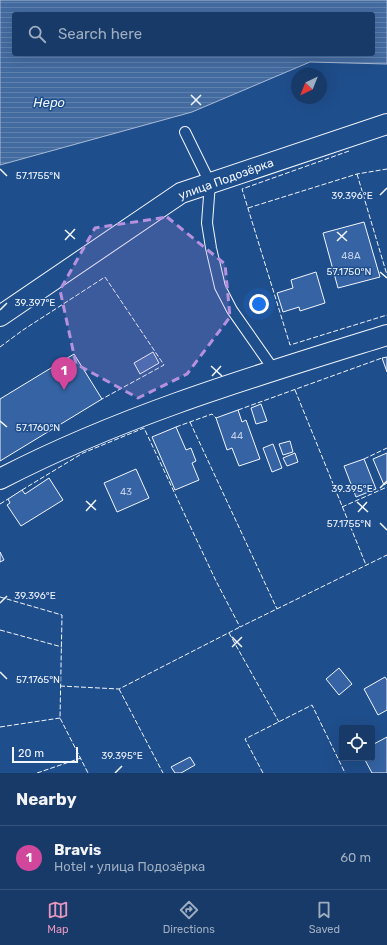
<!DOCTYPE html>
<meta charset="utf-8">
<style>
body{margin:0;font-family:Rubik,sans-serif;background:#20416f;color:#f1f3f6}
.controls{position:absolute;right:12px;bottom:12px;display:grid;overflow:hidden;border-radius:4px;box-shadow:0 4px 16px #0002}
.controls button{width:36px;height:36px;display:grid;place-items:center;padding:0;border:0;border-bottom:1px solid #36547d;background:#173a69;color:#f1f3f6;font:20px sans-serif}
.compass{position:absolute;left:291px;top:68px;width:36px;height:36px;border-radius:50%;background:#173a69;box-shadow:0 4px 16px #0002;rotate:223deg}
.scale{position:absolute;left:12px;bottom:10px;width:66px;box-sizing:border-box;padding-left:4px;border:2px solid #f2f6ff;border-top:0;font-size:11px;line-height:14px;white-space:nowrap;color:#f2f6ff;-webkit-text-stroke:3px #1f4e8c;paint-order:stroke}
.you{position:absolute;left:259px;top:304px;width:14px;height:14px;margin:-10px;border:3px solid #fff;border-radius:50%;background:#1a73e8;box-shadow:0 0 0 6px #1a73e833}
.badge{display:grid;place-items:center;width:26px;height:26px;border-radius:50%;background:#e797bd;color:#fff;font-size:13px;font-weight:700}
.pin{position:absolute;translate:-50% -33px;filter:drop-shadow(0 1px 2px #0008)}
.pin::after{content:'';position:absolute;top:21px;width:14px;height:12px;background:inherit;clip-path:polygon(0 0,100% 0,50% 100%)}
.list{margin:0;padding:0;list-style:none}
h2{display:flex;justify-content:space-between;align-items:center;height:52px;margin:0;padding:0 16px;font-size:17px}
h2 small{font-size:13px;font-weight:400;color:#9eadc0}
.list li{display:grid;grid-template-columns:26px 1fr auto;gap:12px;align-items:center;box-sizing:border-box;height:64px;padding:0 16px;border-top:1px solid #36547d}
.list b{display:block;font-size:15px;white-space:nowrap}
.list p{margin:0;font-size:13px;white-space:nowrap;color:#9eadc0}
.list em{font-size:13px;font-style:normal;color:#9eadc0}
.icon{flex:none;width:22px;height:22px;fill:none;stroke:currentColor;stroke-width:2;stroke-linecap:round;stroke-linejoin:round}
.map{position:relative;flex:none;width:387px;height:773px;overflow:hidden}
.search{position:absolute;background:#173a69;box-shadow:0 4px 16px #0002;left:12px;right:12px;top:12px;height:44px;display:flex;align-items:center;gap:10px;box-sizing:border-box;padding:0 14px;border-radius:4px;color:#9eadc0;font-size:15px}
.sheet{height:116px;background:#173a69}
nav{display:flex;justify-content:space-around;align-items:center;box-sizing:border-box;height:56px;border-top:1px solid #36547d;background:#173a69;font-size:11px;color:#9eadc0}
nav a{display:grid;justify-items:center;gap:2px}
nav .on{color:#e797bd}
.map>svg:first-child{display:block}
.water{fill:url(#water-rules);stroke:#a8bbd7;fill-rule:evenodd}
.building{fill:#3563a3;stroke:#f2f6ff}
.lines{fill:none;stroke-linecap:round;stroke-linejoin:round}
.lane-casing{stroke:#f2f6ff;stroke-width:12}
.street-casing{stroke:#f2f6ff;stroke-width:22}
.lane{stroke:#1f4e8c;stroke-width:10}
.street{stroke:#1f4e8c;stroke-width:20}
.fence{stroke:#f2f6ff;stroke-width:1;stroke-dasharray:5 2;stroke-linecap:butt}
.marked{fill:#b691df;fill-opacity:0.2;stroke:#b691df;stroke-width:3;stroke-dasharray:8 5;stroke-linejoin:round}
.ticks{fill:none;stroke:#f2f6ff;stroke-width:1.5}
.labels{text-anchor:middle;stroke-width:3;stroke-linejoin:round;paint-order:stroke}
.number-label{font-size:10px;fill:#c3d1e8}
.street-label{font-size:12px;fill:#f2f6ff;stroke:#1f4e8c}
.water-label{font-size:13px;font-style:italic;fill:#f2f6ff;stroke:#1f4e8c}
.ticks-label{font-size:10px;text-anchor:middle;fill:#f2f6ff;stroke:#1f4e8c;stroke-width:3;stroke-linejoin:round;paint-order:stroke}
</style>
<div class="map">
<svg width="387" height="773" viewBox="0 0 387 773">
<defs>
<pattern id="water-rules" width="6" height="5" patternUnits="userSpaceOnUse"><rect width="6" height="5" fill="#446ba0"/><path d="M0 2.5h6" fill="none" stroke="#5f81ae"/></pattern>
</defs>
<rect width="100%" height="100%" fill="#1f4e8c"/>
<!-- water -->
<path class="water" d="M0,0H387V64L310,62L192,112L0,165ZM14,14H373V54H14Z"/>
<!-- building -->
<g class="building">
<polygon points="364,222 380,277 338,288 323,233"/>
<polygon points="316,272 325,303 300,311 299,307 283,312 277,293 293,288 291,280"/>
<polygon points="153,352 159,363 140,374 134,363"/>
<polygon points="74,354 102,399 0,461 0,399"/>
<polygon points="387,357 387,372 382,358"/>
<polygon points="261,404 267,421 256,424 251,408"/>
<polygon points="238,410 242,422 246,420 260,459 239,466 232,448 227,450 216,418"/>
<polygon points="176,427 186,450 191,448 196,461 192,463 199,480 175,490 152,437"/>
<polygon points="290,441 293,452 283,455 279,444"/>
<polygon points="273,444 282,468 272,472 263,448"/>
<polygon points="295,453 298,462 287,466 283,458"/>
<polygon points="387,453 387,483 384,485 373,459"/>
<polygon points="364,459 376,489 356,497 344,466"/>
<polygon points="136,469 149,498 117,512 104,483"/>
<polygon points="49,478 63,500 21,526 7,505 10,503 8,499 22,490 25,494"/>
<polygon points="0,552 4,560 0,562"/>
<polygon points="339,668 352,684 339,695 326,679"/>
<polygon points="385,677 387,680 387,710 378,715 364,689"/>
<polygon points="387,737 387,773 372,773 364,758 372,758 372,745"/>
<polygon points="190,757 195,765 181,773 175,773 171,767"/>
</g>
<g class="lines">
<defs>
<polyline id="lane" points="185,132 210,183 207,223 211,248 220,287 232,310 274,370"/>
<g id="street">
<polyline points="0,316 181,193 387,124"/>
<path d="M0,479C123,415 255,376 387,335"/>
</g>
</defs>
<!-- lane casing -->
<use href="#lane" class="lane-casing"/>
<!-- street casing -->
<use href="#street" class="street-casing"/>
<!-- lane -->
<use href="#lane" class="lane"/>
<!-- street -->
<use href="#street" class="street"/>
<!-- fence -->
<g class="fence">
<polyline points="349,151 242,189 290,345 387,315"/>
<polyline points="357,174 387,275"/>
<polyline points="248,208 357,174 387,169"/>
<polyline points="0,347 23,330 105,277 164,365 102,399"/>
<polyline points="295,390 366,565"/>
<polyline points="238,410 382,358"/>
<polyline points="190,422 277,609"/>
<polyline points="176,427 212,414 216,418"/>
<polyline points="364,459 387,448"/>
<polyline points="22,490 83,453 144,428 216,581 240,627 387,555"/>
<polyline points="0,504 8,499"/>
<polyline points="342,507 387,487"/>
<polyline points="0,597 62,615 60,718 88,773"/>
<polyline points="0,630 62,647"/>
<polyline points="229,633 279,722"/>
<polyline points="60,686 119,689 240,627"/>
<polyline points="119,689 163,773"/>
<polyline points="0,727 60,718"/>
<polyline points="37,773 81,758"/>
<polyline points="263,773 245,739 312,705 345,773"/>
</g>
</g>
<!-- marked area -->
<path class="marked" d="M167,217L225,264L230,317L187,374L138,398L76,364L60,290L95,228Z"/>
<!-- ticks -->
<path class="ticks" d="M191,95L201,105M191,105L201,95M0,169L7,176M380,195L387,188M65,230L75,239M337,232L347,241M65,240L75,229M337,241L347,231M380,272L387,278M0,310L7,303M211,366L222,376M212,376L221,366M0,421L7,427M380,488L387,481M86,501L96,510M357,502L368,512M86,511L96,500M358,512L367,502M380,523L387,530M0,603L7,596M232,637L242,647M232,647L242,637M0,672L7,679M115,773L122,766"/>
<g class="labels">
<!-- number labels -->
<g class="number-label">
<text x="351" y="259">48А</text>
<text x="237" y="439">44</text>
<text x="126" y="495">43</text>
</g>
<!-- street labels -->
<g class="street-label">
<text transform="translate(226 179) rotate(-20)" y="4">улица Подозёрка</text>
</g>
<!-- water labels -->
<g class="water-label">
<text x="49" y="107">Неро</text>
</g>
</g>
<g class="ticks-label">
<text x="38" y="179">57.1755°N</text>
<text x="352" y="199">39.396°E</text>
<text x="349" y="275">57.1750°N</text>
<text x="35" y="306">39.397°E</text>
<text x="38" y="431">57.1760°N</text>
<text x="352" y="492">39.395°E</text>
<text x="349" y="527">57.1755°N</text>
<text x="35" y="599">39.396°E</text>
<text x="38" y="683">57.1765°N</text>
<text x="122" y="759">39.395°E</text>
</g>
</svg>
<div class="controls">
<button><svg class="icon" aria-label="locate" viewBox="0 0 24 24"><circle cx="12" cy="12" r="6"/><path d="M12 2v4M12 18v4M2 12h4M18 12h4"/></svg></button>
</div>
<svg class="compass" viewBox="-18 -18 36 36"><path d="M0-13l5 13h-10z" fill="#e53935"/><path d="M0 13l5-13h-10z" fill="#9eadc0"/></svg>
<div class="scale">20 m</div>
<div class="you"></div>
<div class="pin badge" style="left:64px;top:390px;background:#d1479c">1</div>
<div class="search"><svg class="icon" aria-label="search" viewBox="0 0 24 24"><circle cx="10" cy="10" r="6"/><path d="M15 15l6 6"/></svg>Search here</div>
</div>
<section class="sheet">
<h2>Nearby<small></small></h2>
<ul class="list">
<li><span class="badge" style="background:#d1479c">1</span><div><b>Bravis</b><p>Hotel · улица Подозёрка</p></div><em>60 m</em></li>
</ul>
</section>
<nav>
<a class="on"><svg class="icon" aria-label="map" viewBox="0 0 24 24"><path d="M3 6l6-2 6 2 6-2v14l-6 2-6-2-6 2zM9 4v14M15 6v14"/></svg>Map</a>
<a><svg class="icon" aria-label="directions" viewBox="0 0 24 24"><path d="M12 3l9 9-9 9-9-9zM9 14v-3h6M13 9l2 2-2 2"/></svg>Directions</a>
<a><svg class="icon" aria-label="saved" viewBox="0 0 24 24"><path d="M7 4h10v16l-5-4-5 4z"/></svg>Saved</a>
</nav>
